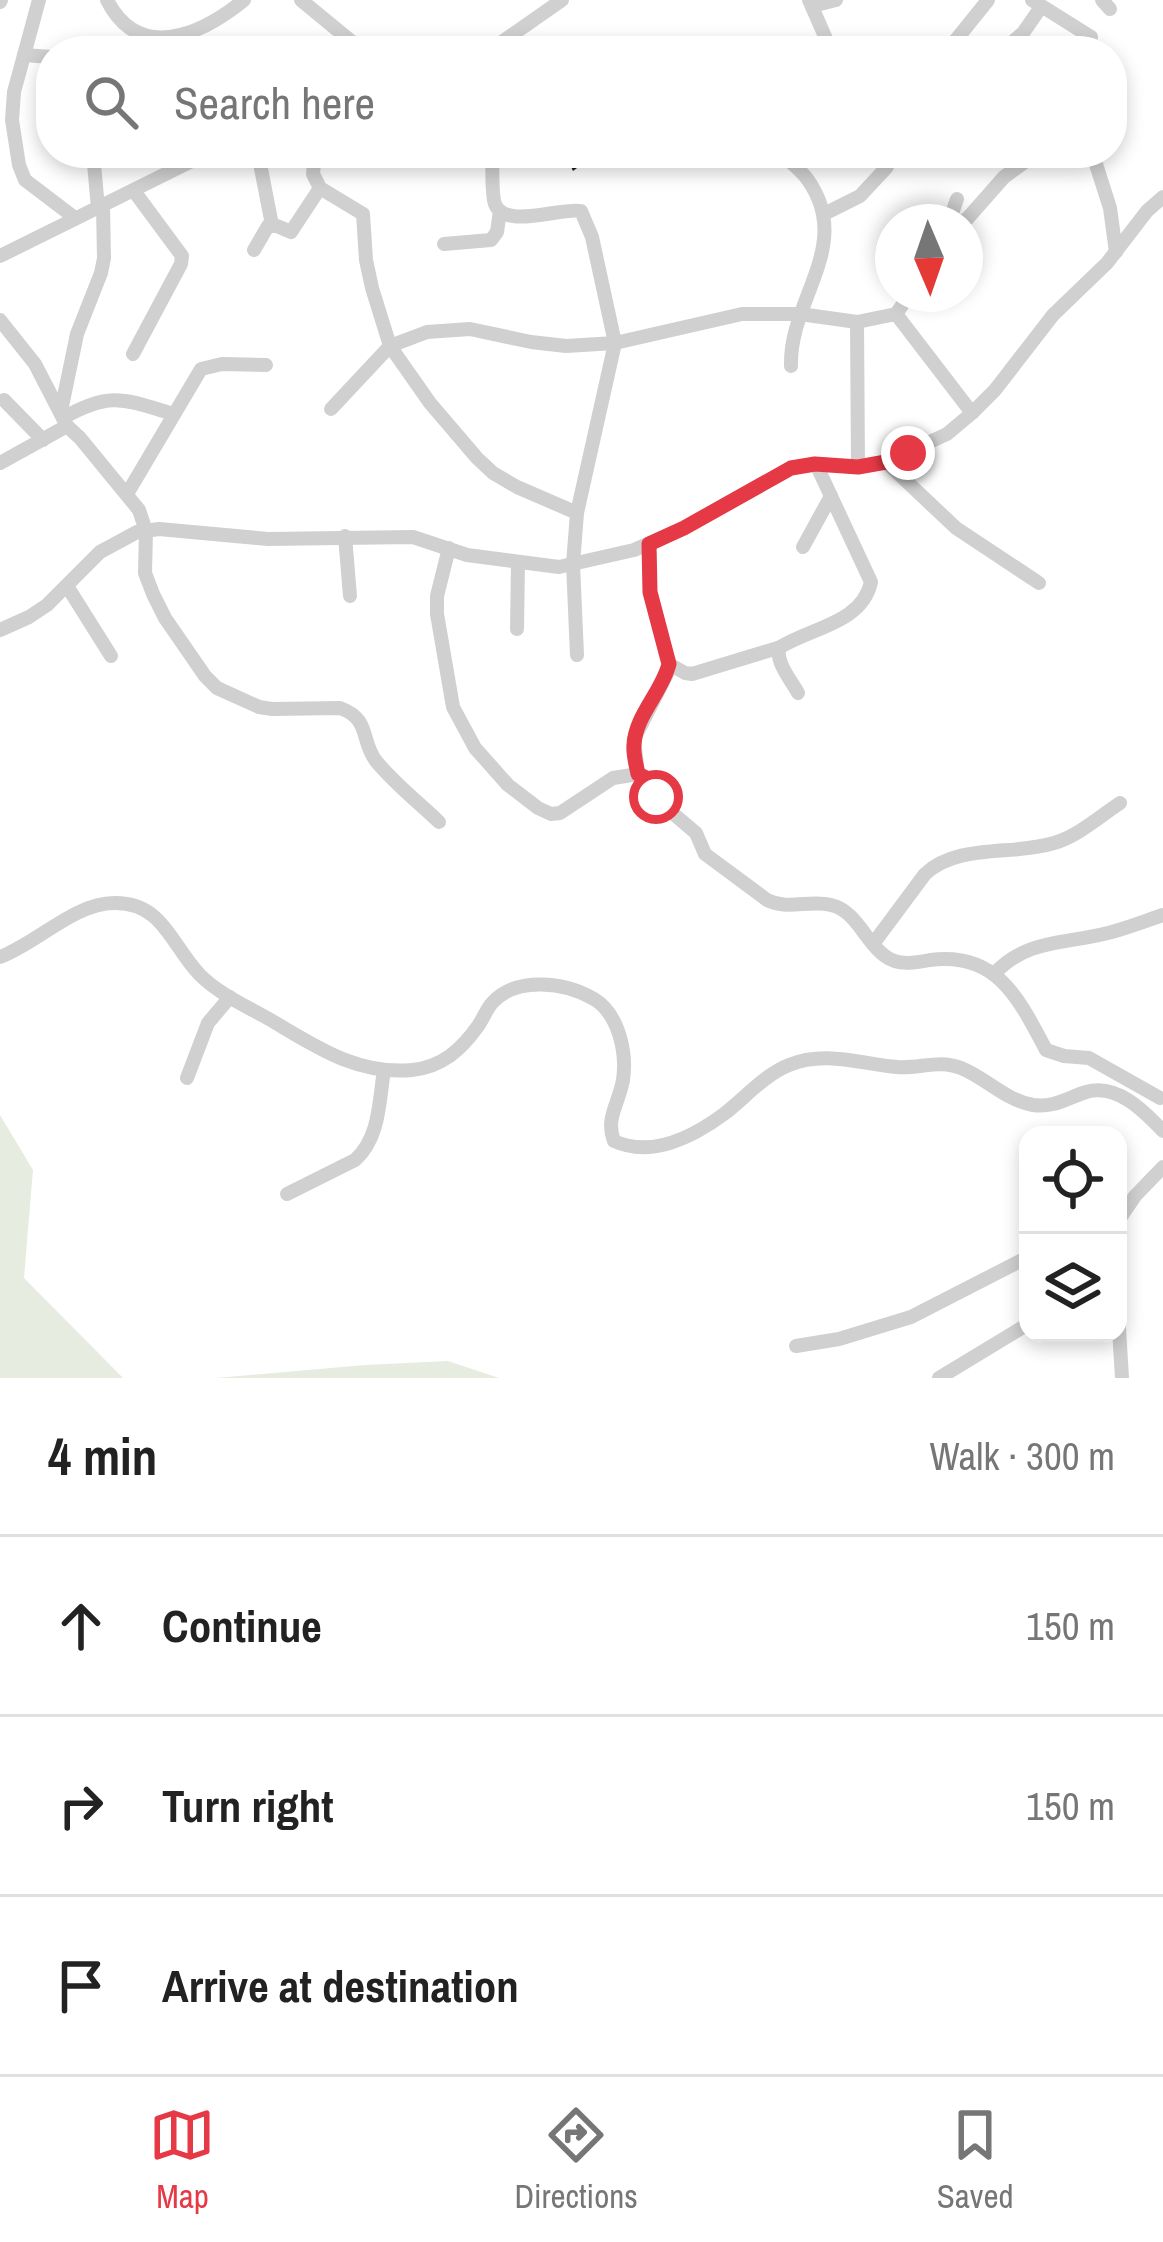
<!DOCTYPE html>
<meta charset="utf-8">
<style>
body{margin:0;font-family:"Archivo Narrow",sans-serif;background:#f2f2f2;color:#222}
.controls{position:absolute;right:36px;bottom:36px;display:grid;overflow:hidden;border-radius:24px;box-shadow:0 6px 18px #0003}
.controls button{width:108px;height:108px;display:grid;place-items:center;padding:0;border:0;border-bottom:3px solid #e0e0e0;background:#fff;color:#222;font:60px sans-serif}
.compass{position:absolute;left:875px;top:204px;width:108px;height:108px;border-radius:50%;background:#fff;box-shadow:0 6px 18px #0003;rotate:178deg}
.stop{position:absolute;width:36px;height:36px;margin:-27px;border:9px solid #e63946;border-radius:50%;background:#fff}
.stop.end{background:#e63946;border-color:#fff;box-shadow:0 3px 12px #0008}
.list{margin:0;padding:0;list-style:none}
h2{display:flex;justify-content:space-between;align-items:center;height:156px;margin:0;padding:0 48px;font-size:51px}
h2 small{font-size:39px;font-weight:400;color:#767676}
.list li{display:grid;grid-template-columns:78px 1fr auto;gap:36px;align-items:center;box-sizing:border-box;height:180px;padding:0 48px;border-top:3px solid #e0e0e0}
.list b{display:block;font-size:45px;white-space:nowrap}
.list em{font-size:39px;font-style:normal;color:#767676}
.icon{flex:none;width:66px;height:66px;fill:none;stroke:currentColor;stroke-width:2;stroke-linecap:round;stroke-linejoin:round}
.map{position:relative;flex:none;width:1163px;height:1378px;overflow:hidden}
.search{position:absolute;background:#fff;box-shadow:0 6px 18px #0003;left:36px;right:36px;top:36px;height:132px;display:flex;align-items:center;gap:30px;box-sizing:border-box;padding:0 42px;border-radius:48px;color:#767676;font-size:45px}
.sheet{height:696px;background:#fff}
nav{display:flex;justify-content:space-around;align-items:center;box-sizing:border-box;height:168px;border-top:3px solid #e0e0e0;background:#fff;font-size:33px;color:#767676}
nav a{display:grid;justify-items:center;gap:6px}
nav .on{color:#e63946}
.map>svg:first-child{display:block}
.green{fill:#e6ecdf}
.building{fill:#1a1a1a}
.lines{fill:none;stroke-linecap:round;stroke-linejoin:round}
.minor{stroke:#d0d0d0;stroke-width:14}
.route{stroke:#e63946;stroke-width:15}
</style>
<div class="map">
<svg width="1163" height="1378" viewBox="0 0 1163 1378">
<rect width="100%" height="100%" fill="#fff"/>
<!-- green -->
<g class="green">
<polygon points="0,1115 33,1170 24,1278 123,1378 0,1378"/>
<polygon points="448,1361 499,1378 216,1378 365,1365"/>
</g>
<!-- building -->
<polygon class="building" points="565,153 597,153 573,171"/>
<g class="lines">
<!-- minor -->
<g class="minor">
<polyline points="39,0 14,92 12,120 19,165 25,180 75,218"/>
<path d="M107,0C139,63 201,35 244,0"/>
<polyline points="301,0 363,51"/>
<polyline points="809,0 827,41 828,51"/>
<polyline points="1032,0 1091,37"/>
<polyline points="1102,0 1110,9"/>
<polyline points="0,2 1,0"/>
<polyline points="812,6 836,0"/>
<polyline points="489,51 562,0"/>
<polyline points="947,51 988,0"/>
<polyline points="1002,51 1023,33 1041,7"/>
<polyline points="24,55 51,57"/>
<polyline points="93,153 98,208"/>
<polyline points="258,153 272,225"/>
<polyline points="315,153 313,174 320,188"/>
<path d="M492,153C493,165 491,194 495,204C505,230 561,207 581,211L592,237L615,343L577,513L573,564L577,655"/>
<path d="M781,153C790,162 801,170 808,180C854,246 789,299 791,366"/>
<polyline points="1095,161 1110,208 1116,252"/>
<polyline points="824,214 860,196 887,167"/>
<polyline points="949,222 957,199"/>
<polyline points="960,222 967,219 1004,177 1037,153"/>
<polyline points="444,244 491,240 497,232 500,211"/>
<polyline points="254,250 268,226 277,226 291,232 320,188 363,214 366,260 372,288 390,346 430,403 477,458 493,473 517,487 577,513"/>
<polyline points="0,256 208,153"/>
<polyline points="896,314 972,413"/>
<path d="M0,320L35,364L67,426L80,438L139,510L146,531L145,573L153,594L165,618L205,676L217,688L259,707L272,709L340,708C371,719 360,740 376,761C394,783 418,802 439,822"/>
<polyline points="857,322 858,467"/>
<polyline points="133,354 181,264 182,256 134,191"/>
<polyline points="4,400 43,440"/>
<polyline points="331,409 390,346 427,332 470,329 531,342 566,346 615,343 742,314 800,314 857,322 896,314 910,294"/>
<polyline points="61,411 77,334 101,273 104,258 103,206"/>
<path d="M63,418C110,391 124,399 173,414"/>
<polyline points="886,462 956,528 1039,583"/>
<polyline points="0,463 67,426"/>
<polyline points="127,494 201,369 222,364 266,365"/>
<polyline points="345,536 350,596"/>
<polyline points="803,547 831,496"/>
<path d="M449,548L437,596V614L453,707L475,748L508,785L538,808L551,814L560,813L613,778L638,774L646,778L663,805L696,833L705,854L767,900C789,911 809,899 831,905C857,911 865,942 885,956C898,966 915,963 930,960C997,951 1019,999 1046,1050L1064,1056L1089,1058L1160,1098"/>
<polyline points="67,586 111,656"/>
<polyline points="517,629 518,562"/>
<polyline points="0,630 29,617 47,605 100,552 137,532 159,529 268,539 413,537 467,555 559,567 634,550 684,528 791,468 815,464 858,467 886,462 947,434 972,413 995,390 1053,315 1107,263 1147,211 1163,197"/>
<polyline points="669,664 685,673 692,674 781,647"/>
<path d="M798,693C791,680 776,663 779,648C809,628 862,624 871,582L816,464"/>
<polyline points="638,774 634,739 667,674 669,664 650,592 649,544"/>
<path d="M873,944L925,874C958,843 1013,856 1054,843C1078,836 1099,817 1120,803"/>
<path d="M0,957C37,943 75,903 114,903C163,902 171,945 200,975C219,994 246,1006 269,1019C315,1046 356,1075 412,1070C442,1067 461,1050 478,1026C483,1019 486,1010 492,1003C516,976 565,982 594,999C619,1014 627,1053 623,1080C619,1103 605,1119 614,1141C651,1158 693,1137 724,1114C745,1098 764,1075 789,1065C825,1050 861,1064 897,1067C919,1069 939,1059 961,1068C986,1078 1005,1100 1033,1105C1054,1108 1067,1098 1086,1092C1117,1083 1144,1111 1163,1131"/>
<path d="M994,974C1026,939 1065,944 1108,933C1127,928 1145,921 1163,915"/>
<polyline points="187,1078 208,1023 230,997"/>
<path d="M287,1194L355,1160C380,1138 379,1101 384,1070"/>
<polyline points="1118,1221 1135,1196 1163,1167"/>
<polyline points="1118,1312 1122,1378"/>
<polyline points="796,1346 839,1339 911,1317 1028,1257"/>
<polyline points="939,1378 1028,1324"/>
</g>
</g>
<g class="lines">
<!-- route -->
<path class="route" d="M656,797L646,778L638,774C636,764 633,754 634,745C635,716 662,692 669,664L650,592L649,544L684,528L791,468L815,464L858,467L886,462L908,453"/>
</g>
</svg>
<div class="controls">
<button><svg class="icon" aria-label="locate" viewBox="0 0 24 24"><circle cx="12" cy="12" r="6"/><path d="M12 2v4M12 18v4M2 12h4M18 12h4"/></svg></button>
<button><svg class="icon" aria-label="layers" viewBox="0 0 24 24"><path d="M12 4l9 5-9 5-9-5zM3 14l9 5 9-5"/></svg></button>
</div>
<svg class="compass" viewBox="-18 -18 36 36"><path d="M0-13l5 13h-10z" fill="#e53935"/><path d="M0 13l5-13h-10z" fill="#767676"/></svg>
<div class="stop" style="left:656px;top:797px"></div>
<div class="stop end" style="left:908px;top:453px"></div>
<div class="search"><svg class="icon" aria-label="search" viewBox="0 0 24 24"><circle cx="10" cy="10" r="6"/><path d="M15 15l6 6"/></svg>Search here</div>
</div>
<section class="sheet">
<h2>4 min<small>Walk · 300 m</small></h2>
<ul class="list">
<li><svg class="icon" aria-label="ahead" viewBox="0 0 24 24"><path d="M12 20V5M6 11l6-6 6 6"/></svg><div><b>Continue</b></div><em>150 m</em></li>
<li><svg class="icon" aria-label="right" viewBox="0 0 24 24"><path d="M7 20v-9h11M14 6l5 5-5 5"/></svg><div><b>Turn right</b></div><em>150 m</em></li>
<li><svg class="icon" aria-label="arrive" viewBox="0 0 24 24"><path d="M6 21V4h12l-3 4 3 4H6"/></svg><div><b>Arrive at destination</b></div></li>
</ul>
</section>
<nav>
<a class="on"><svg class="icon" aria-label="map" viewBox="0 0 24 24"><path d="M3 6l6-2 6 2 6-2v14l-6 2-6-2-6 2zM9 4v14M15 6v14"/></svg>Map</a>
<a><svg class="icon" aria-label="directions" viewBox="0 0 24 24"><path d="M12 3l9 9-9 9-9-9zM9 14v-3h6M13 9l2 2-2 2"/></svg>Directions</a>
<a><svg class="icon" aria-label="saved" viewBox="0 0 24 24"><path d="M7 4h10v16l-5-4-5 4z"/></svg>Saved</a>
</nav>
